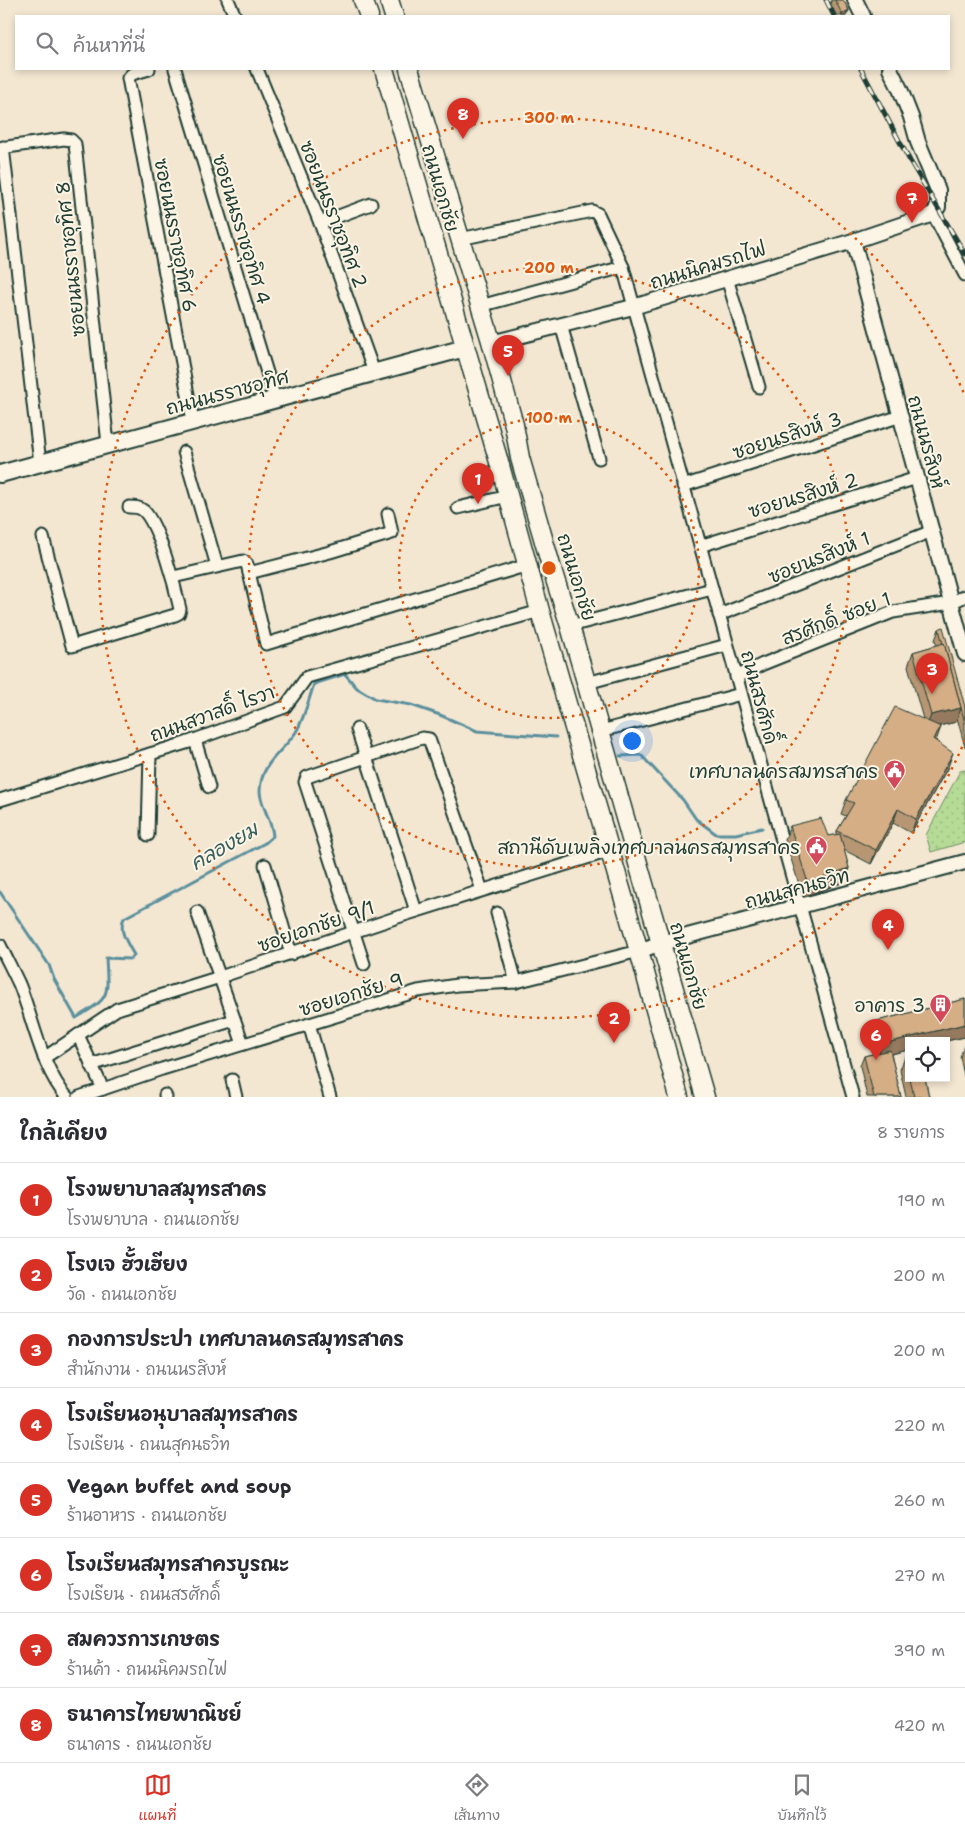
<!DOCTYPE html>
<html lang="th">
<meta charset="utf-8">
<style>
body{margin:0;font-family:"Shantell Sans","Playpen Sans Thai",sans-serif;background:#f7f7f7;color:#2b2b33}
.controls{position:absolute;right:15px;bottom:15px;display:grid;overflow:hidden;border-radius:0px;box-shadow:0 2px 8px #0003}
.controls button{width:45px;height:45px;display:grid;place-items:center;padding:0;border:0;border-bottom:1px solid #e1e1e2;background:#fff;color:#2b2b33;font:25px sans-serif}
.you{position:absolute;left:631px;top:740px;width:18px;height:18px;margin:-12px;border:4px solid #fff;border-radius:50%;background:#1a73e8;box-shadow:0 0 0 8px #1a73e833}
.badge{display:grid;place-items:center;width:32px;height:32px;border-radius:50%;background:#d93025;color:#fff;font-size:16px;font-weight:700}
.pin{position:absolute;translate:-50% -41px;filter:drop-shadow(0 1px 2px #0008)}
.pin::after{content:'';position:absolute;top:26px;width:18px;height:15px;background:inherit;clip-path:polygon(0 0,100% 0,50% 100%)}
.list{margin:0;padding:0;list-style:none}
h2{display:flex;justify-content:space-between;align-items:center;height:65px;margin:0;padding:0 20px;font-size:21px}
h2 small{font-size:16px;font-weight:400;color:#7c7c81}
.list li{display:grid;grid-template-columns:32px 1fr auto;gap:15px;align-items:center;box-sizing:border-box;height:75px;padding:0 20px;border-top:1px solid #e1e1e2}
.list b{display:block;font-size:19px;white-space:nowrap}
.list p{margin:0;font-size:16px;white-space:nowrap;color:#7c7c81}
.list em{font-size:16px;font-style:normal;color:#7c7c81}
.icon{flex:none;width:28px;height:28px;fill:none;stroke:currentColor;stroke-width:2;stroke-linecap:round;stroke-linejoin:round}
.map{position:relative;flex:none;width:965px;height:1097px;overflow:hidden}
.search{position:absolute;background:#fff;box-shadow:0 2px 8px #0003;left:15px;right:15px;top:15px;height:55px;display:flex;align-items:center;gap:12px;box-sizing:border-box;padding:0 18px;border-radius:0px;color:#7c7c81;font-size:19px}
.sheet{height:665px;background:#fff}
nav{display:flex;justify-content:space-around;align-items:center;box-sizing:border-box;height:70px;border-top:1px solid #e1e1e2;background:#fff;font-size:14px;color:#7c7c81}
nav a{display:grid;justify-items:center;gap:2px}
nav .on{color:#d93025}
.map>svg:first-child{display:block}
.garden{fill:url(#garden-dots);stroke:#6a8c65}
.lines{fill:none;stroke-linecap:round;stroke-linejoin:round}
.stream{stroke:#5a8f9d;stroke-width:3}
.minor-casing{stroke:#1f3d34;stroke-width:15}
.tertiary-casing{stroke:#1f3d34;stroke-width:18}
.secondary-casing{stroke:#1f3d34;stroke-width:20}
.primary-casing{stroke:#1f3d34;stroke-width:21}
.minor{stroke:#fcf5e5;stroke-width:11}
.tertiary{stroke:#fcf5e5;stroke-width:14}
.secondary{stroke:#fcf5e5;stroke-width:16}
.primary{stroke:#fcf5e5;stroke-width:18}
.rail-casing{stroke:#1f3d34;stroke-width:5}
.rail{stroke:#fcf5e5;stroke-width:3;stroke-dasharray:9;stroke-linecap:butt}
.wall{fill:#b79673;stroke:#1f3d34}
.shaded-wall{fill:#957a5e;stroke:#1f3d34}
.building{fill:#d5ae86;stroke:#1f3d34}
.ring{fill:none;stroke:#de580e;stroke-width:2.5;stroke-dasharray:2.5 5}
.labels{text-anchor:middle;stroke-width:4;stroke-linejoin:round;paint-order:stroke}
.street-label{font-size:19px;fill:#1f3d34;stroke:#fcf5e5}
.poi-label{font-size:19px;fill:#1f3d34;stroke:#fcf5e5;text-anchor:end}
.water-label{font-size:20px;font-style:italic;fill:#385f60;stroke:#fcf5e5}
.centre{fill:#de580e;stroke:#fcf5e5;stroke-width:2.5}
.ring-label{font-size:15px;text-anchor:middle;font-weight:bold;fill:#de580e;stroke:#fcf5e5;stroke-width:4;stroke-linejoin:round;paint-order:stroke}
</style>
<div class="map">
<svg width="965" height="1097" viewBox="0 0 965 1097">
<defs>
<pattern id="garden-dots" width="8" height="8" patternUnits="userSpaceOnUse" patternTransform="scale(1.25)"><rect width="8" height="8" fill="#b6db96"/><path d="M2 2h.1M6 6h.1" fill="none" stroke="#9cbd82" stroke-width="1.8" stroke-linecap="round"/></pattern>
</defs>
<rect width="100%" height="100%" fill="#f4e7d2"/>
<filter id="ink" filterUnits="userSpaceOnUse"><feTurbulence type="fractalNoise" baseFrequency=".02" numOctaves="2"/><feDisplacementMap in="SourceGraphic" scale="10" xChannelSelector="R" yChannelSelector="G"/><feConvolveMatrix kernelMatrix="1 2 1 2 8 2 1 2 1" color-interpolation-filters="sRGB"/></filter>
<g filter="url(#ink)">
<!-- garden -->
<polygon class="garden" points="965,770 965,842 931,852 926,835 960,771"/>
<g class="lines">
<!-- stream -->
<g class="stream">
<polyline points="620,756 641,755 683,800 696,819 716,834 736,834 762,828"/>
<path d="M0,892L49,965L54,979L76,1018C111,997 108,997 106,958L131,959L134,955C128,944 118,931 124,918L265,843L273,836C272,820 260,805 260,791C261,762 282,753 296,732C304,719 309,699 314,684L345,674L357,688L376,699L411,705L440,715L477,731L556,737"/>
</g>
<defs>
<g id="minor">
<polyline points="228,0 235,16"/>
<polyline points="149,69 132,74 128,78 193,421"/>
<polyline points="175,69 275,399"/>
<polyline points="257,69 320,223 374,372"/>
<polyline points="3,147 40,463"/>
<polyline points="0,148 64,139 71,140 75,144 108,444"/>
<polyline points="933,214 965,275"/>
<polyline points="320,223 371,204"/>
<polyline points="460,239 592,211 598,214 623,267 853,1097"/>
<polyline points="727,278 759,387"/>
<polyline points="480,306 623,267"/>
<polyline points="561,325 599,458"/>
<polyline points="184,452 217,566"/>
<polyline points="683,486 901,416"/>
<polyline points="458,508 508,496"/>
<path d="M43,537L72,646L175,615L179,613L180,609C175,586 159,526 144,511C139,507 135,507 129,507"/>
<polyline points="700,546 917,478"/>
<polyline points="249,573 330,552 392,533 388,514"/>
<polyline points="173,577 243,561 247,564 266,644 528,565"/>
<polyline points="719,615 932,531"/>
<polyline points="570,626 712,589"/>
<polyline points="736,677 763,664 893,612 951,603 965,596"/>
<polyline points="587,683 727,645"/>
<polyline points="357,729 416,911"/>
<polyline points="601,731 741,694"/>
<polyline points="195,740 209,787"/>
<polyline points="0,800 186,743 285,707 307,677 540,611"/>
<polyline points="148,835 150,754"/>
<polyline points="265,865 291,954"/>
<polyline points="197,912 243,1044"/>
<polyline points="497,913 516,982"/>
<path d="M0,945C6,958 13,971 19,984C33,1018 42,1070 67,1097"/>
<polyline points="364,964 305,782 307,777 422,738 429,739 482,890"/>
<polyline points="309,1024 330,1097"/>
<polyline points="78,1035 103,1089"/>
<polyline points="44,1058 117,1009 220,977 398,917 609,851"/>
<polyline points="91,1065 234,1020"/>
<polyline points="232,1080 236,1097"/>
<polyline points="165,1095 166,1097"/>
<polyline points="79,1097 162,1069 418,991 457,985 516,982 639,951"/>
</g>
<g id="tertiary">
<polyline points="855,0 863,16"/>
<polyline points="853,241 965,654"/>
<polyline points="491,341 499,341 633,307 853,241 933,214 938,207 938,190 918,142 911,117 900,89 890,69"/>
<polyline points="639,951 661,943 965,862"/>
</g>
<polyline id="secondary" points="0,474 465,348"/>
<g id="primary">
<polyline points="363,0 369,16"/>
<polyline points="389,0 394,16"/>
<polyline points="384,69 499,462 540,611 639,951 679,1097"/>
<polyline points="409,69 491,341 514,425 520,458 554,576 570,626 705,1097"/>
</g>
</defs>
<!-- minor casing -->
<use href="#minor" class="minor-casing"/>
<!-- tertiary casing -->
<use href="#tertiary" class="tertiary-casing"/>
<!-- secondary casing -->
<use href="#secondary" class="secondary-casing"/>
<!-- primary casing -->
<use href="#primary" class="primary-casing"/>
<!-- minor -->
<use href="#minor" class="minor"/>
<!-- tertiary -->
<use href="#tertiary" class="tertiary"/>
<!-- secondary -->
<use href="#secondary" class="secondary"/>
<!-- primary -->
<use href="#primary" class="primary"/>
<defs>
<g id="rail">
<polyline points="826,0 834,16"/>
<polyline points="861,69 910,161 965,254"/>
</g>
</defs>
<!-- rail casing -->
<use href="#rail" class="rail-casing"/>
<!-- rail -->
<use href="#rail" class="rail"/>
</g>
<!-- wall -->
<g class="wall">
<polygon points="832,0 843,0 849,10 846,16 837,16 830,3"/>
<polygon points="939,629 965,707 965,747 957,718 956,722 939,726 936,741 948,767 911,833 893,823 871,864 844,850 849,868 844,882 803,897 785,840 790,826 828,836 836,835 837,831 846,816 841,814 846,800 923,719 908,666 913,652 937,645 935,640"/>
<polygon points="965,999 965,1037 946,1041 909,1041 909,1050 891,1054 901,1097 867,1097 860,1066 864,1056 876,1053 872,1035 877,1021"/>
<polygon points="965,1043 965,1080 960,1057"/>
<polygon points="909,1056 909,1078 925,1078 929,1097 906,1097 900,1070 905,1057"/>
</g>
<!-- shaded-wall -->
<g class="shaded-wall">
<polygon points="849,10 846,16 841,16 842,14"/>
<polygon points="961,708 956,722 926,729 931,715"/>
<polygon points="941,727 936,741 933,739"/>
<polygon points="953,753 948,767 911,833 916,819"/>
<polygon points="898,809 893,823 871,864 876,850"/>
<polygon points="849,868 844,882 803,897 808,883"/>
<polygon points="965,1024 965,1037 946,1041 909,1041 909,1050 877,1057 882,1044"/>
</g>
<!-- building -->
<g class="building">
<polygon points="835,0 843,0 849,10 842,14"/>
<polygon points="943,627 965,707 965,723 944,643 943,644 939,629"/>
<polygon points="944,643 961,708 931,715 913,652"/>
<polygon points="895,707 941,727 933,739 953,753 916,819 898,809 876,850 837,831 854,803 846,800"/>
<polygon points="821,818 828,836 840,834 849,868 808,883 790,826"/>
<polygon points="965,999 965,1024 882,1044 877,1021"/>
<polygon points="890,1050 901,1097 874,1097 864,1056"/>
<polygon points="909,1056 909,1074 905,1057"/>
<polygon points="910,1078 925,1078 929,1097 914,1097"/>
</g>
</g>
<!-- distance rings -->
<g class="ring">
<circle cx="549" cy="568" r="150"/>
<circle cx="549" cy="568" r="300"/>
<path d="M965 740A450 450 0 1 1 965 396"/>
</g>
<!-- icons -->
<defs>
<symbol id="civic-pin" viewBox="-11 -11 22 30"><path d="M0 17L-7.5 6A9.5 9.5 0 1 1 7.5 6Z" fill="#d1495b" stroke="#fcf5e5"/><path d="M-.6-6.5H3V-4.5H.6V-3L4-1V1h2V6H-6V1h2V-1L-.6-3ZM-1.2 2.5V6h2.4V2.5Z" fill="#fff"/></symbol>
<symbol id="building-pin" viewBox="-11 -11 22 30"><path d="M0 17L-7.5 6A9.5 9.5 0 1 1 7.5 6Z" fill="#d1495b" stroke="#fcf5e5"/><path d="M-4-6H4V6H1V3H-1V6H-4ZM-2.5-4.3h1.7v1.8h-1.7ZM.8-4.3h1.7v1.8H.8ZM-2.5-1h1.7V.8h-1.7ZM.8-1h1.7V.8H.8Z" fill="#fff"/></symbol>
</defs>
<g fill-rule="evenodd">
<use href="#civic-pin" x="882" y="758" width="25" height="34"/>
<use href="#civic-pin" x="804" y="834" width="25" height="34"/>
<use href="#building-pin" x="928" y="992" width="25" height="34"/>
</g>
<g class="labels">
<!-- street labels -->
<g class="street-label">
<text transform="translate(441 188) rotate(74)" y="7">ถนนเอกชัย</text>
<text transform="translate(334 214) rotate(69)" y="7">ซอยนนรราชอุทิศ 2</text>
<text transform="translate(242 229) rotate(73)" y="7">ซอยนนรราชอุทิศ 4</text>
<text transform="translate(176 235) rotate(79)" y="7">ซอยนนรราชอุทิศ 6</text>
<text transform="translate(70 259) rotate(-96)" y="7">ซอยนนรราชอุทิศ 8</text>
<text transform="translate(708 265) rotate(-17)" y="7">ถนนนิคมรถไฟ</text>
<text transform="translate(227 392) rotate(-15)" y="7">ถนนนรราชอุทิศ</text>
<text transform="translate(787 435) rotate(-18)" y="7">ซอยนรสิงห์ 3</text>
<text transform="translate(927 442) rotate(75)" y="7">ถนนนรสิงห์</text>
<text transform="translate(803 495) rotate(-17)" y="7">ซอยนรสิงห์ 2</text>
<text transform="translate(819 557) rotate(-22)" y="7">ซอยนรสิงห์ 1</text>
<text transform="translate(577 577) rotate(73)" y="7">ถนนเอกชัย</text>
<text transform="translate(836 618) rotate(-21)" y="7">สรศักดิ์ ซอย 1</text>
<text transform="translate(760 697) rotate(75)" y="7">ถนนสรศักดิ์</text>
<text transform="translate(212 713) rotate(-20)" y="7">ถนนสวาสดิ์ ไรวา</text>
<text transform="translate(797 888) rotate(-15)" y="7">ถนนสุคนธวิท</text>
<text transform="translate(316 926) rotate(-19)" y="7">ซอยเอกชัย 9/1</text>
<text transform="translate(689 966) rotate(74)" y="7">ถนนเอกชัย</text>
<text transform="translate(351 994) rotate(-17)" y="7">ซอยเอกชัย 9</text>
</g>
<!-- poi labels -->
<g class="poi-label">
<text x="878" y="778">เทศบาลนครสมทรสาคร</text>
<text x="800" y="854">สถานีดับเพลิงเทศบาลนครสมุทรสาคร</text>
<text x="925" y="1012">อาคาร 3</text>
</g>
<!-- water labels -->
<g class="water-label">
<text transform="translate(224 846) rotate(-30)" y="7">คลองยม</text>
</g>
</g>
<circle cx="549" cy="568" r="8" class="centre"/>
<g class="ring-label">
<text x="549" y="123">300 m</text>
<text x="549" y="273">200 m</text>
<text x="549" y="423">100 m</text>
</g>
</svg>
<div class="controls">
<button><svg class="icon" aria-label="locate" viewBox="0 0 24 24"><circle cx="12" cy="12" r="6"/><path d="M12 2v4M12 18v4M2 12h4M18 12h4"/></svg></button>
</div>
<div class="you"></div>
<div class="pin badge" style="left:478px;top:504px">1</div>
<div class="pin badge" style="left:614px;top:1043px">2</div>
<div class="pin badge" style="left:932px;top:694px">3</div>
<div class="pin badge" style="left:888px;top:950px">4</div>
<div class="pin badge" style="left:508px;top:376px">5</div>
<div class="pin badge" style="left:876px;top:1060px">6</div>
<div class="pin badge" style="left:912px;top:223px">7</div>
<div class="pin badge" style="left:463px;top:139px">8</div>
<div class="search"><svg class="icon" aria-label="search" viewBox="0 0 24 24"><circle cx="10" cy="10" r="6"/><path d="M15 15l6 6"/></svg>ค้นหาที่นี่</div>
</div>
<section class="sheet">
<h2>ใกล้เคียง<small>8 รายการ</small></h2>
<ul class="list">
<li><span class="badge">1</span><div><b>โรงพยาบาลสมุทรสาคร</b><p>โรงพยาบาล · ถนนเอกชัย</p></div><em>190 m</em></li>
<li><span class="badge">2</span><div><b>โรงเจ ฮั้วเฮียง</b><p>วัด · ถนนเอกชัย</p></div><em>200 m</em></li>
<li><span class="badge">3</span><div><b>กองการประปา เทศบาลนครสมุทรสาคร</b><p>สำนักงาน · ถนนนรสิงห์</p></div><em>200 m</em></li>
<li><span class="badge">4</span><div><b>โรงเรียนอนุบาลสมุทรสาคร</b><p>โรงเรียน · ถนนสุคนธวิท</p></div><em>220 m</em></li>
<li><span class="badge">5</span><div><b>Vegan buffet and soup</b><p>ร้านอาหาร · ถนนเอกชัย</p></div><em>260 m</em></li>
<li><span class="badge">6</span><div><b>โรงเรียนสมุทรสาครบูรณะ</b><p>โรงเรียน · ถนนสรศักดิ์</p></div><em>270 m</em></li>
<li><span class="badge">7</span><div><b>สมควรการเกษตร</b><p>ร้านค้า · ถนนนิคมรถไฟ</p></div><em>390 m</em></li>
<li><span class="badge">8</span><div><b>ธนาคารไทยพาณิชย์</b><p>ธนาคาร · ถนนเอกชัย</p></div><em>420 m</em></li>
</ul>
</section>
<nav>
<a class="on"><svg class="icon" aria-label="map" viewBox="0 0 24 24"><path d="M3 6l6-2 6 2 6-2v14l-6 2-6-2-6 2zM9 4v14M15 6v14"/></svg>แผนที่</a>
<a><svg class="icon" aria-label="directions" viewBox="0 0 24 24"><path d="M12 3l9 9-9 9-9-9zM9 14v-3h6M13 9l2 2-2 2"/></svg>เส้นทาง</a>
<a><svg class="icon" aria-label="saved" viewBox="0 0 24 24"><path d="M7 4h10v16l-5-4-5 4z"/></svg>บันทึกไว้</a>
</nav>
